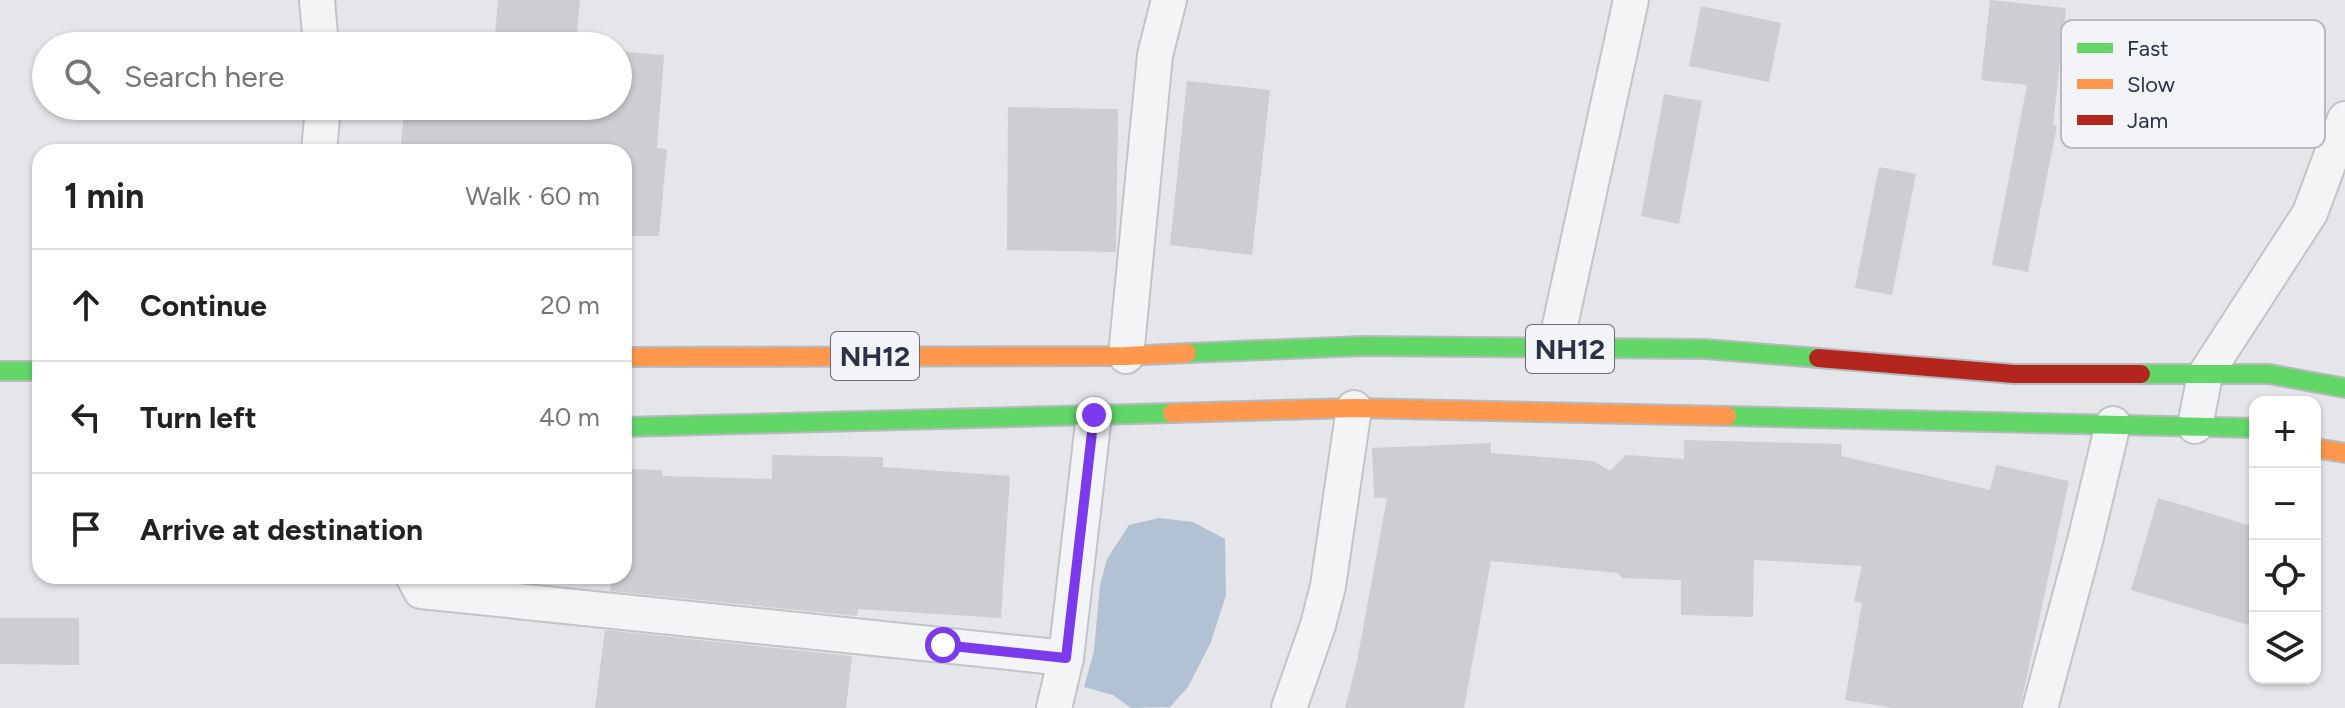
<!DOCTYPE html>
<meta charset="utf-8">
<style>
body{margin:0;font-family:Figtree,sans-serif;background:#f2f2f2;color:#222}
.controls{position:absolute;right:24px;bottom:24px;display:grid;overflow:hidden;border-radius:16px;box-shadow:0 2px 6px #0004}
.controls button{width:72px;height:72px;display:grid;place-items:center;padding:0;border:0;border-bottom:2px solid #e0e0e0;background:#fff;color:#222;font:40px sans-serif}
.stop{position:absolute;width:24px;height:24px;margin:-18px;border:6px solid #7c3aed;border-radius:50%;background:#fff}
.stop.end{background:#7c3aed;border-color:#fff;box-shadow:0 2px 8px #0008}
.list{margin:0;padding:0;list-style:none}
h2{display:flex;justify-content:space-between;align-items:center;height:104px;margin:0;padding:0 32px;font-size:34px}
h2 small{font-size:26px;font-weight:400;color:#767676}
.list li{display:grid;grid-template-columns:52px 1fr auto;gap:24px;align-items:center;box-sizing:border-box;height:112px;padding:0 32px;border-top:2px solid #e0e0e0}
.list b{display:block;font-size:30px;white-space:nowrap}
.list em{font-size:26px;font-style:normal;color:#767676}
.icon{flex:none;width:44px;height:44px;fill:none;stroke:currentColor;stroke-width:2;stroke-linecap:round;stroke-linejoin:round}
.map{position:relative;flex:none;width:2345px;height:708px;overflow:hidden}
.search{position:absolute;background:#fff;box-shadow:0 2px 6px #0004;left:32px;top:32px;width:600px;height:88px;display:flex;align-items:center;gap:20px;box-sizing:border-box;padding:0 28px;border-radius:44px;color:#767676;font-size:30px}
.panel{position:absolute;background:#fff;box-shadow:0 2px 6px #0004;left:32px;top:144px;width:600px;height:440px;border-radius:24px}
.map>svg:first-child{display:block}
.water{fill:#b2c1d4}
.building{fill:#ccced1}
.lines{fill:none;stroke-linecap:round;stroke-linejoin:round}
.street-casing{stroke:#c2c4c7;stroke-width:38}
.fast-casing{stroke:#b6b9be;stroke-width:22}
.slow-casing{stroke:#b6b9be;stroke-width:22}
.jam-casing{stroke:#b6b9be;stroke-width:22}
.street{stroke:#f3f4f6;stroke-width:34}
.fast{stroke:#63d668;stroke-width:18}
.slow{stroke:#ff974d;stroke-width:18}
.jam{stroke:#b3261e;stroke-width:18}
.route{stroke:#7c3aed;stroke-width:10}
.labels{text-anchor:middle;stroke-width:8;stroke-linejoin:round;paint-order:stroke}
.shield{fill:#f2f4f8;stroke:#666c79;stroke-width:2}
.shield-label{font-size:28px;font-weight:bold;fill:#2a3243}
.key{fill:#f2f4f8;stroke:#b6bac2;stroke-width:2}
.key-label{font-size:22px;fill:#2a3243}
</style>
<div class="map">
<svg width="2345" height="708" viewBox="0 0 2345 708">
<rect width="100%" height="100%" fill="#e4e6e9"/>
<!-- water -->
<polygon class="water" points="1159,518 1193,522 1225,539 1226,595 1211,642 1188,687 1170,707 1131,708 1113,695 1084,687 1094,651 1100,585 1107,559 1129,525"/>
<!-- building -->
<g class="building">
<polygon points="498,0 580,0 576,46 494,46"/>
<polygon points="1990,0 2066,8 2053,125 2057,126 2028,272 1992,265 2027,85 1981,80"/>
<polygon points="1701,6 1781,23 1769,82 1689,66"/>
<polygon points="618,51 664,55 657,148 667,149 659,236 624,236 624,152 400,152 405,106 618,106"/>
<polygon points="1187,81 1270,90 1252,255 1170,245"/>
<polygon points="1664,94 1702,101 1679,224 1641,216"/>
<polygon points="1008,107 1118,109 1116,252 1007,250"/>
<polygon points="1879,167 1916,174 1892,295 1855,288"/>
<polygon points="1684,440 1842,444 1841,456 1990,490 1996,465 2069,481 2020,708 1893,708 1845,700 1862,603 1854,601 1862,566 1754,560 1753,617 1681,615 1681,580 1622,578 1618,573 1491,561 1464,708 1345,708 1357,661 1387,498 1374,498 1372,448 1491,443 1491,453 1593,461 1610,471 1626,455 1684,459"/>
<polygon points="772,455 883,457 883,467 1010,476 1001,618 858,609 857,616 610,591 612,576 624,576 624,469 662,470 662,476 772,479"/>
<polygon points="2158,498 2255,527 2255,602 2248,625 2131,590"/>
<polygon points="0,618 79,618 79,665 0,664"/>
<polygon points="605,630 852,656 846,708 595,708"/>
</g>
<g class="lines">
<defs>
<g id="street">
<polyline points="317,0 321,46"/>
<polyline points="319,152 323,106"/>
<polyline points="1555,348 1631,0"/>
<polyline points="1126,356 1155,55 1169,0"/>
<polyline points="2195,426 2205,375 2310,213 2345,119"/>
<polyline points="413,576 421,591 1066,658"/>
<polyline points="1054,708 1066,658 1094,415"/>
<polyline points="1289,708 1318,625 1328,586 1354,408"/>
<polyline points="2040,708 2085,541 2113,424"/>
</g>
<g id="fast">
<polyline points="1187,353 1363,346 1705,349 1818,358"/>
<polyline points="0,371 40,371"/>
<polyline points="2141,374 2269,374 2345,388"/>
<polyline points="1727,416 2255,428"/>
<polyline points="624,427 1172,413"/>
</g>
<g id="slow">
<polyline points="624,357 1126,356 1187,353"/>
<polyline points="1172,413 1354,408 1727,416"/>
<polyline points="2315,448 2345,453"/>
</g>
<polyline id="jam" points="1818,358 2014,374 2141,374"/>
</defs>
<!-- street casing -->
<use href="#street" class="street-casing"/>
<!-- fast casing -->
<use href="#fast" class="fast-casing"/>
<!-- slow casing -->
<use href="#slow" class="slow-casing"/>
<!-- jam casing -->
<use href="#jam" class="jam-casing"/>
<!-- street -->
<use href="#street" class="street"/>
<!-- fast -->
<use href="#fast" class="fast"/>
<!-- slow -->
<use href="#slow" class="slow"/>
<!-- jam -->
<use href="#jam" class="jam"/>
</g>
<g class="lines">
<!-- route -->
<polyline class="route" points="943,645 1066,658 1094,415"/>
</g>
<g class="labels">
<!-- shield labels -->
<g class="shield">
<rect x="1526" y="325" width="88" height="48" rx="6"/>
<rect x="831" y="332" width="88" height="48" rx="6"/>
</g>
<g class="shield-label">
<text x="1570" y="359">NH12</text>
<text x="875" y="366">NH12</text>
</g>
</g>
<!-- legend -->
<rect x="2061" y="20" width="264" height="128" rx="12" class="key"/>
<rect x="2077" y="43" width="36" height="10" fill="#63d668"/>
<rect x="2077" y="79" width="36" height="10" fill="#ff974d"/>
<rect x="2077" y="115" width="36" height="10" fill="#b3261e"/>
<g class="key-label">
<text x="2127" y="56">Fast</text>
<text x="2127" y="92">Slow</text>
<text x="2127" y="128">Jam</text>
</g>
</svg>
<div class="controls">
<button>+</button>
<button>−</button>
<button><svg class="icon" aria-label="locate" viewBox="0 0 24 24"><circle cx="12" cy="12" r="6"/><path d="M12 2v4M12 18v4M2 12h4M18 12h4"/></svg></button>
<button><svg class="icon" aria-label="layers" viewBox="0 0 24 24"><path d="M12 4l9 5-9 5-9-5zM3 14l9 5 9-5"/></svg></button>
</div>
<div class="stop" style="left:943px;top:645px"></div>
<div class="stop end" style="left:1094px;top:415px"></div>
<div class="search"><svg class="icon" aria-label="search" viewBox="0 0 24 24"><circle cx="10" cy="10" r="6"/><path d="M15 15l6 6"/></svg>Search here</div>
<section class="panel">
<h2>1 min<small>Walk · 60 m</small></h2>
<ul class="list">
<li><svg class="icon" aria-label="ahead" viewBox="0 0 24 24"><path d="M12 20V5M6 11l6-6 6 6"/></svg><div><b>Continue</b></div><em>20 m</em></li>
<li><svg class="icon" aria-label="left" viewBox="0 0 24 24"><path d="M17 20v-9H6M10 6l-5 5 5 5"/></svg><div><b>Turn left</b></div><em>40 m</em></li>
<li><svg class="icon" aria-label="arrive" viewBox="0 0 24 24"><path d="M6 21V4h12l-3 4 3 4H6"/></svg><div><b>Arrive at destination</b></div></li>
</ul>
</section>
</div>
